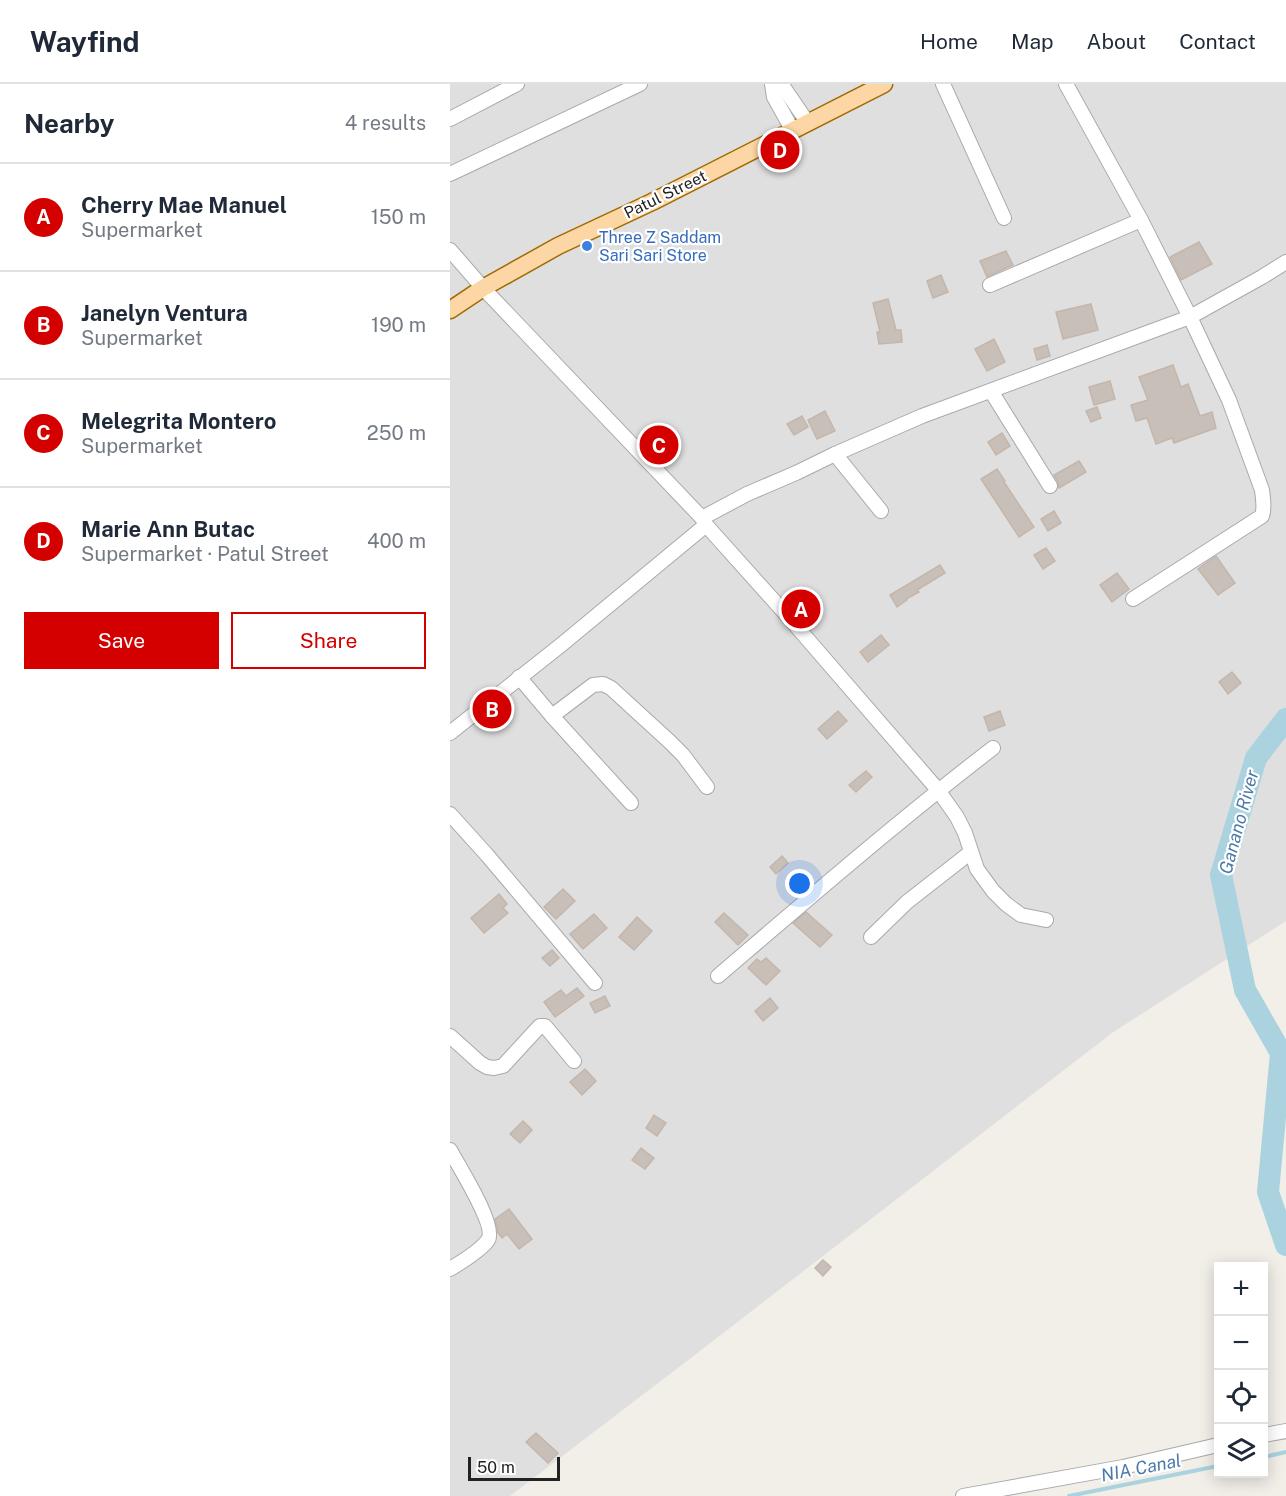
<!DOCTYPE html>
<meta charset="utf-8">
<style>
body{margin:0;font-family:"Public Sans",sans-serif;background:#f2f2f3;color:#1f2937}
.controls{position:absolute;right:18px;bottom:18px;display:grid;overflow:hidden;border-radius:0px;box-shadow:0 3px 15px #0003}
.controls button{width:54px;height:54px;display:grid;place-items:center;padding:0;border:0;border-bottom:2px solid #e0e1e3;background:#fff;color:#1f2937;font:30px sans-serif}
.scale{position:absolute;left:18px;bottom:15px;width:92px;box-sizing:border-box;padding-left:6px;border:3px solid #222;border-top:0;font-size:16px;line-height:21px;white-space:nowrap;color:#222;-webkit-text-stroke:4px #fff;paint-order:stroke}
.you{position:absolute;left:350px;top:800px;width:21px;height:21px;margin:-15px;border:4px solid #fff;border-radius:50%;background:#1a73e8;box-shadow:0 0 0 9px #1a73e833}
.badge{display:grid;place-items:center;width:39px;height:39px;border-radius:50%;background:#d40000;color:#fff;font-size:20px;font-weight:700}
.pin{position:absolute;translate:-50% -50%;border:3px solid #fff;box-shadow:0 2px 6px #0006}
.list{margin:0;padding:0;list-style:none}
h2{display:flex;justify-content:space-between;align-items:center;height:78px;margin:0;padding:0 24px;font-size:26px}
h2 small{font-size:20px;font-weight:400;color:#747a83}
.list li{display:grid;grid-template-columns:39px 1fr auto;gap:18px;align-items:center;box-sizing:border-box;height:108px;padding:0 24px;border-top:2px solid #e0e1e3}
.list b{display:block;font-size:22px;white-space:nowrap}
.list p{margin:0;font-size:20px;white-space:nowrap;color:#747a83}
.list em{font-size:20px;font-style:normal;color:#747a83}
.actions{display:flex;gap:12px;padding:18px 24px}
.actions a{flex:1;padding:14px 0;border:2px solid #d40000;border-radius:0px;text-align:center;font-size:21px;color:#d40000}
.actions .main{background:#d40000;color:#fff}
.icon{flex:none;width:33px;height:33px;fill:none;stroke:currentColor;stroke-width:2;stroke-linecap:round;stroke-linejoin:round}
.map{position:relative;flex:none;width:836px;height:1412px;overflow:hidden}
header{display:flex;align-items:center;gap:36px;box-sizing:border-box;height:84px;padding:0 30px;background:#fff;border-bottom:2px solid #e0e1e3}
header strong{font-size:28px}
nav{display:flex;gap:33px;margin-inline-start:auto;font-size:21px}
main{display:flex}
aside{flex:1;background:#fff}
.map>svg:first-child{display:block}
.residential{fill:#e0dfdf}
.lines{fill:none;stroke-linecap:round;stroke-linejoin:round}
.stream{stroke:#aad3df;stroke-width:4}
.river{stroke:#aad3df;stroke-width:22}
.building{fill:#c7bfb8;stroke:#c4b6ab;stroke-width:1.5}
.minor-casing{stroke:#a9a9a9;stroke-width:16}
.major-casing{stroke:#a06b00;stroke-width:19}
.minor{stroke:#fff;stroke-width:14}
.major{stroke:#fcd6a4;stroke-width:16}
.shop-dot{fill:#3f7fe0;stroke:#fff;stroke-width:2}
.labels{text-anchor:middle;stroke-width:4.5;stroke-linejoin:round;paint-order:stroke}
.street-label{font-size:16px;fill:#222;stroke:#fff}
.shop-label{font-size:16px;fill:#366cbe;stroke:#fff;text-anchor:start}
.water-label{font-size:18px;font-style:italic;fill:#4a7aab;stroke:#fff}
</style>
<header>
<strong>Wayfind</strong>
<nav><a>Home</a><a>Map</a><a>About</a><a>Contact</a></nav>
</header>
<main>
<aside>
<h2>Nearby<small>4 results</small></h2>
<ul class="list">
<li><span class="badge">A</span><div><b>Cherry Mae Manuel</b><p>Supermarket</p></div><em>150 m</em></li>
<li><span class="badge">B</span><div><b>Janelyn Ventura</b><p>Supermarket</p></div><em>190 m</em></li>
<li><span class="badge">C</span><div><b>Melegrita Montero</b><p>Supermarket</p></div><em>250 m</em></li>
<li><span class="badge">D</span><div><b>Marie Ann Butac</b><p>Supermarket · Patul Street</p></div><em>400 m</em></li>
</ul>
<div class="actions"><a class="main">Save</a><a>Share</a></div>
</aside>
<div class="map">
<svg width="836" height="1412" viewBox="0 0 836 1412">
<rect width="100%" height="100%" fill="#f2efe9"/>
<!-- residential -->
<polygon class="residential" points="0,0 836,0 836,837 662,949 237,1277 60,1412 0,1412"/>
<g class="lines">
<!-- stream -->
<g class="stream">
<polyline points="814,1373 836,1368"/>
<polyline points="619,1412 768,1382"/>
</g>
<!-- river -->
<polyline class="river" points="836,635 806,674 771,791 795,906 831,969 818,1108 836,1161"/>
</g>
<!-- building -->
<g class="building">
<polygon points="749,158 762,180 731,196 720,173"/>
<polygon points="556,167 563,181 537,193 530,177"/>
<polygon points="491,191 498,208 483,214 477,197"/>
<polygon points="438,215 446,246 451,246 452,258 429,260 427,248 430,248 423,219"/>
<polygon points="641,220 648,246 613,255 606,228"/>
<polygon points="544,255 555,278 537,287 525,265"/>
<polygon points="597,261 600,272 587,276 584,265"/>
<polygon points="723,281 731,303 738,300 750,332 762,328 766,344 724,359 722,354 706,360 697,334 686,337 681,321 698,316 689,293"/>
<polygon points="660,297 665,315 644,321 639,303"/>
<polygon points="647,323 651,334 641,338 636,327"/>
<polygon points="375,327 385,347 367,355 358,336"/>
<polygon points="352,332 358,343 344,351 337,340"/>
<polygon points="552,349 560,362 546,371 538,358"/>
<polygon points="629,377 636,388 609,404 608,398 604,391"/>
<polygon points="547,385 555,397 554,398 584,443 569,453 531,395"/>
<polygon points="604,427 611,439 598,447 591,435"/>
<polygon points="596,464 605,477 593,485 584,471"/>
<polygon points="766,472 785,499 768,511 748,485"/>
<polygon points="490,481 495,489 467,506 469,508 456,515 457,516 447,523 440,511"/>
<polygon points="667,489 679,505 662,518 650,501"/>
<polygon points="431,551 439,561 418,578 410,568"/>
<polygon points="782,588 791,599 778,610 769,598"/>
<polygon points="388,627 397,637 377,655 368,645"/>
<polygon points="550,627 555,641 539,647 534,633"/>
<polygon points="416,687 422,693 406,708 399,701"/>
<polygon points="332,772 338,779 326,790 320,783"/>
<polygon points="113,805 125,817 106,835 94,823"/>
<polygon points="49,810 57,820 53,824 58,829 34,849 21,834"/>
<polygon points="356,828 382,851 370,863 343,839"/>
<polygon points="274,829 298,851 288,861 265,838"/>
<polygon points="144,830 157,844 133,865 120,850"/>
<polygon points="187,833 202,847 184,866 169,853"/>
<polygon points="102,866 109,874 100,882 92,874"/>
<polygon points="316,874 330,887 316,901 298,884 307,875 311,878"/>
<polygon points="127,904 134,912 105,933 94,918 111,906 116,912"/>
<polygon points="155,912 160,922 145,929 140,919"/>
<polygon points="320,914 328,924 313,937 305,927"/>
<polygon points="135,985 146,997 132,1011 120,998"/>
<polygon points="204,1031 216,1039 207,1052 196,1044"/>
<polygon points="73,1037 82,1046 70,1059 60,1050"/>
<polygon points="191,1064 204,1074 195,1085 182,1076"/>
<polygon points="59,1125 82,1155 69,1165 57,1150 52,1154 48,1149 45,1135"/>
<polygon points="373,1176 381,1183 373,1192 365,1184"/>
<polygon points="86,1349 108,1369 98,1379 76,1358"/>
</g>
<g class="lines">
<defs>
<g id="minor">
<polyline points="322,0 324,13 343,47"/>
<polyline points="328,0 334,4 358,39"/>
<polyline points="493,0 554,134"/>
<path d="M616,0L691,136L740,233L779,316L812,406C813,416 815,423 812,432L683,515"/>
<polyline points="0,35 67,0"/>
<polyline points="0,90 190,0"/>
<polyline points="0,166 33,204 252,434 256,441 334,528 488,706 507,733 515,749 527,785 543,807 556,820 571,831 596,836"/>
<polyline points="540,201 691,136"/>
<polyline points="541,307 600,402"/>
<polyline points="385,370 431,427"/>
<polyline points="252,434 297,410 346,389 385,370 472,332 740,233 812,193 836,178"/>
<polyline points="69,593 102,632 181,719"/>
<polyline points="102,632 143,601 153,600 161,604 220,658 233,671 257,703"/>
<polyline points="0,649 111,561 256,441"/>
<polyline points="0,730 37,771 145,899"/>
<polyline points="421,853 457,818 521,768"/>
<path d="M268,892C358,815 448,737 543,664"/>
<polyline points="0,952 30,979 37,983 44,984 53,982 87,945 90,942 95,942 124,977"/>
<path d="M0,1066C8,1081 47,1142 38,1156C31,1166 10,1179 0,1185"/>
<polyline points="814,1351 836,1347"/>
<polyline points="513,1412 673,1383 768,1361"/>
</g>
<polyline id="major" points="0,226 33,204 108,162 202,118 434,0"/>
</defs>
<!-- minor casing -->
<use href="#minor" class="minor-casing"/>
<!-- major casing -->
<use href="#major" class="major-casing"/>
<!-- minor -->
<use href="#minor" class="minor"/>
<!-- major -->
<use href="#major" class="major"/>
</g>
<!-- markers -->
<circle class="shop-dot" cx="137" cy="162" r="6"/>
<g class="labels">
<!-- street labels -->
<g class="street-label">
<text transform="translate(215 110) rotate(-26)" y="6">Patul Street</text>
</g>
<!-- shop labels -->
<g class="shop-label">
<text x="149" y="159">Three Z Saddam<tspan x="149" dy="18">Sari Sari Store</tspan></text>
</g>
<!-- water labels -->
<g class="water-label">
<text transform="translate(789 738) rotate(-75)" y="6">Ganano River</text>
<text transform="translate(691 1384) rotate(-11)" y="6">NIA Canal</text>
</g>
</g>
</svg>
<div class="controls">
<button>+</button>
<button>−</button>
<button><svg class="icon" aria-label="locate" viewBox="0 0 24 24"><circle cx="12" cy="12" r="6"/><path d="M12 2v4M12 18v4M2 12h4M18 12h4"/></svg></button>
<button><svg class="icon" aria-label="layers" viewBox="0 0 24 24"><path d="M12 4l9 5-9 5-9-5zM3 14l9 5 9-5"/></svg></button>
</div>
<div class="scale">50 m</div>
<div class="you"></div>
<div class="pin badge" style="left:351px;top:525px">A</div>
<div class="pin badge" style="left:42px;top:625px">B</div>
<div class="pin badge" style="left:209px;top:361px">C</div>
<div class="pin badge" style="left:330px;top:66px">D</div>
</div>
</main>
